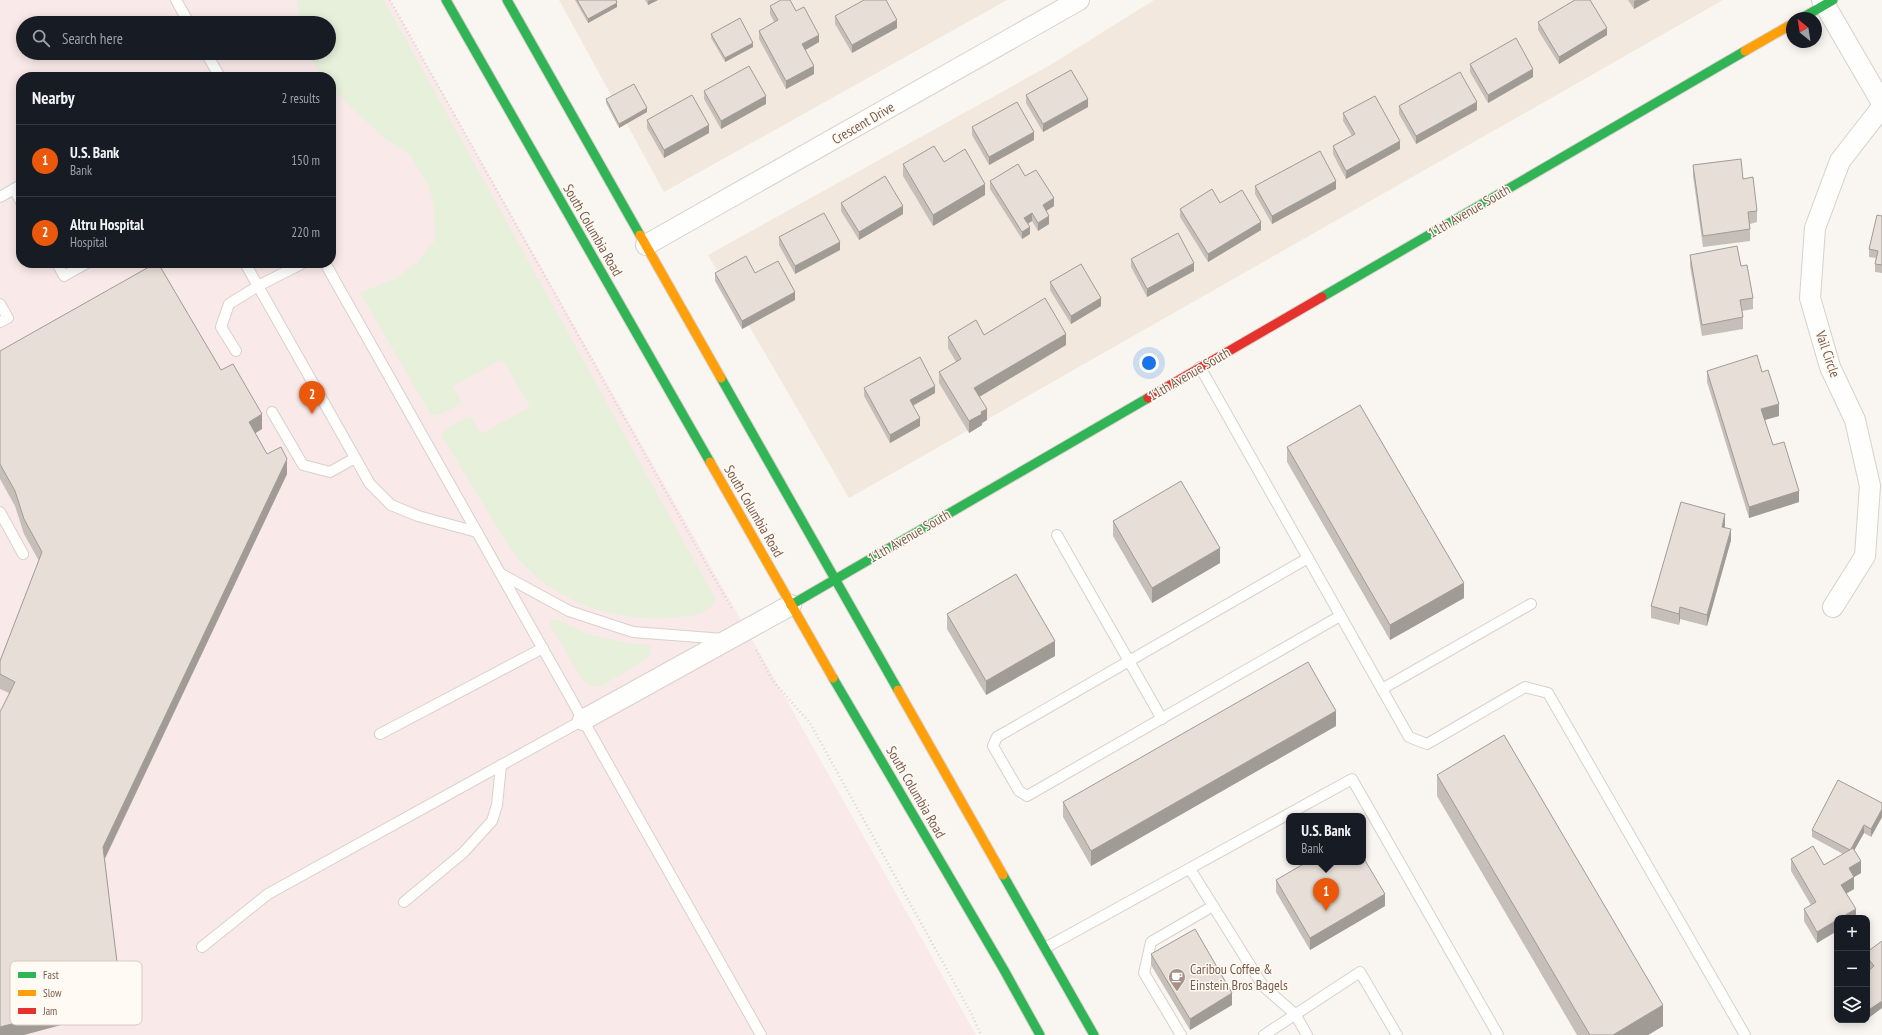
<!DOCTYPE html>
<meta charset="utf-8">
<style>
body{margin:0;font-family:"PT Sans Narrow",sans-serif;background:#242831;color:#f1f3f6}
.controls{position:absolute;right:12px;bottom:12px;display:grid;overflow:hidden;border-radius:8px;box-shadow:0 2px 10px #0003}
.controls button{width:36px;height:36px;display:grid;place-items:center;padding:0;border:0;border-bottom:1px solid #363941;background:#171b24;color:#f1f3f6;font:20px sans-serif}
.compass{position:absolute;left:1786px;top:12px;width:36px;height:36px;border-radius:50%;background:#171b24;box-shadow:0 2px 10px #0003;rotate:330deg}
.you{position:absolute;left:1149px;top:363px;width:14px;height:14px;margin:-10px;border:3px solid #fff;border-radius:50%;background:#1a73e8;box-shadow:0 0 0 6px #1a73e833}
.badge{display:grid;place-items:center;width:26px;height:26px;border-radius:50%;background:#ea580c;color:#fff;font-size:13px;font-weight:700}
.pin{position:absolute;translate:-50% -33px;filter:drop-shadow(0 1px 2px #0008)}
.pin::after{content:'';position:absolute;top:21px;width:14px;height:12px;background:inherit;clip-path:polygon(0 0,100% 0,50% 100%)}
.popup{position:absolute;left:1286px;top:813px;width:80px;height:52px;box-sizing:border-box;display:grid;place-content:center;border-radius:8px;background:#171b24;filter:drop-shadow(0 1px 3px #0005);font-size:13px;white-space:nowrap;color:#9ea1a6}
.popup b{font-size:15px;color:#f1f3f6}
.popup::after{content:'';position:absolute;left:50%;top:100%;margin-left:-8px;border:8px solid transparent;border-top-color:#171b24}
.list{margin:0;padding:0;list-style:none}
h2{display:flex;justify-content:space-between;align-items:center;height:52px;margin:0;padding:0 16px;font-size:17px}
h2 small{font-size:13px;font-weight:400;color:#9ea1a6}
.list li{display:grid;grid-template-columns:26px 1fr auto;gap:12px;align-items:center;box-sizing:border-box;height:72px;padding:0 16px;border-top:1px solid #363941}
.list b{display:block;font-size:15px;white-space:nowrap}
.list p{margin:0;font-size:13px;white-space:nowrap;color:#9ea1a6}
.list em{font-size:13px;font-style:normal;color:#9ea1a6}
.icon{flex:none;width:22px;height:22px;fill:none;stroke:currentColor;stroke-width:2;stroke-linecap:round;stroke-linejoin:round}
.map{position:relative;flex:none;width:1882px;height:1035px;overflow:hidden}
.search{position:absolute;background:#171b24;box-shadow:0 2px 10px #0003;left:16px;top:16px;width:320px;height:44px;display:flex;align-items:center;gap:10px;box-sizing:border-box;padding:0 14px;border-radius:22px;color:#9ea1a6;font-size:15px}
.panel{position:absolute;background:#171b24;box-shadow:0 2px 10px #0003;left:16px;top:72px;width:320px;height:196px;border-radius:16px}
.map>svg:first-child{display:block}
.residential{fill:#f2e8de}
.medical{fill:#fae9e9;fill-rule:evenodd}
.green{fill:#e7f0db}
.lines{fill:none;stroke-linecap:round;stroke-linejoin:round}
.lane-casing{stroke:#d7d1cb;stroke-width:12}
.street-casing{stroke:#d7d1cb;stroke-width:22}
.fast-casing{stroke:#d9d2cb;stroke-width:11}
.slow-casing{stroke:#d9d2cb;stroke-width:11}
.jam-casing{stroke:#d9d2cb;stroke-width:11}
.path{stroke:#dcd5d0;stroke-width:2.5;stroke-dasharray:1 3;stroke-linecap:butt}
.lane{stroke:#fefefd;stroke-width:10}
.street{stroke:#fefefd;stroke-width:20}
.fast{stroke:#30b455;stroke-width:9}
.slow{stroke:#ff9f0a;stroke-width:9}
.jam{stroke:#e5322d;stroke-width:9}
.wall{fill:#c6bfb9}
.shaded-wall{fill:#a19b96}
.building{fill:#e6ded7;stroke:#a19b96}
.labels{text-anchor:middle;stroke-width:3;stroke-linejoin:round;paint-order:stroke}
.street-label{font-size:14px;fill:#7a5c4d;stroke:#fffaf3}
.poi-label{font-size:14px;fill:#7a5c4d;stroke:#fffaf3;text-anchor:start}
.key{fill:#fffaf3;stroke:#d7cbc1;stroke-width:1}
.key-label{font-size:11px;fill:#7a5c4d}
</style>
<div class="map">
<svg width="1882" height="1035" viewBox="0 0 1882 1035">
<rect width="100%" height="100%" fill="#f9f5f0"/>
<!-- residential -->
<g class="residential">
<polygon points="559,0 1007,0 664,192"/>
<polygon points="1154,0 1723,0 849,498 708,255 1052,64"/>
</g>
<!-- medical -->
<path class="medical" d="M0,0H390L976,1035H0ZM23,23H329V53H23ZM21,77H331V263H21Z"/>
<!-- green -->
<g class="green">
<path d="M297,0H384L716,600C705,618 682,617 662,618C614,621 559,602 526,567C510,551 499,531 488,512C472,486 456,460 441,434L450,426L470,416L481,434L530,407L502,359L453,386L462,402L444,413L431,415L360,293L394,279L417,263L435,240L434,208L428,185L411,156L387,140L355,111L331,87V77H323L307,53H329V23H299Z"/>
<polygon points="557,619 584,633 623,642 648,645 651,647 650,656 602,686 591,686 583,680 550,625 551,620"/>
</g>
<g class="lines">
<defs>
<g id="lane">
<polyline points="176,0 189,23"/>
<polyline points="206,53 220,77"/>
<polyline points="14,189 21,202"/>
<polyline points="0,197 21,185"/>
<polyline points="57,263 64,276 87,263"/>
<polyline points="245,263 370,484 391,505 418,516 477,532"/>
<polyline points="325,263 761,1035"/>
<polyline points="0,304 8,318 0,322"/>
<polyline points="236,351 221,327 229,304 258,286 303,263"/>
<polyline points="1200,367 1409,737 1427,744 1525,687 1548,693 1745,1035"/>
<polyline points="272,412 303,465 330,472 355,458"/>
<polyline points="0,512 23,554"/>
<polyline points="1057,535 1162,719"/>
<polyline points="1308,558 997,737 993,746 1019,791 1027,796 1340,616"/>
<polyline points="501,574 569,611 633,632 724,639"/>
<polyline points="1382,689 1531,604"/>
<polyline points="380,734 543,648"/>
<polyline points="1190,869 1263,986 1295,1014 1307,1035"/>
<polyline points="404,902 463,853 492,821 497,805 501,765"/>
<polyline points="202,947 268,894 583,720"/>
<polyline points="1045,948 1352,779 1498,1035"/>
<polyline points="1181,1035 1144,973 1151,942 1213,906"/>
<polyline points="1264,1035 1360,972 1397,1035"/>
</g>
<g id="street">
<polyline points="1822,0 1882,103"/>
<polyline points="646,245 1079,0"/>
<polyline points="1833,607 1865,556 1870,486 1855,420 1830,367 1810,298 1815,228 1840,161 1882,107"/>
<polyline points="583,720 791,605"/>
</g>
<g id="fast">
<polyline points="446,0 710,462"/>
<polyline points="507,0 640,235"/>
<polyline points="1802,18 1833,0"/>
<polyline points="1322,297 1745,51"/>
<polyline points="721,378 898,690"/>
<polyline points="791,605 1148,398"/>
<polyline points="833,678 1004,970 1040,1035"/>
<polyline points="1003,875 1094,1035"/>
</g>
<g id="slow">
<polyline points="1745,51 1792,24"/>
<polyline points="640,235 721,378"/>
<polyline points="710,462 833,678"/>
<polyline points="898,690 1003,875"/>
</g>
<polyline id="jam" points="1148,398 1322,297"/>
</defs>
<!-- lane casing -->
<use href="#lane" class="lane-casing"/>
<!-- street casing -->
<use href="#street" class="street-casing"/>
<!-- fast casing -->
<use href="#fast" class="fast-casing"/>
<!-- slow casing -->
<use href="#slow" class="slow-casing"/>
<!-- jam casing -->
<use href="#jam" class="jam-casing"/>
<!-- path -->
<g class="path">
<polyline points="390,0 714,578 733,610"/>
<polyline points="756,650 772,680 810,723 972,1015 981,1035"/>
</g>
<!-- lane -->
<use href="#lane" class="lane"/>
<!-- street -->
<use href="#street" class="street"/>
<!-- fast -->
<use href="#fast" class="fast"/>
<!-- slow -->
<use href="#slow" class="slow"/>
<!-- jam -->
<use href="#jam" class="jam"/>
</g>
<!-- wall -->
<g class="wall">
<polygon points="575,0 616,0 617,7 588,23"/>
<polygon points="645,0 658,0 648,5"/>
<polygon points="1628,0 1650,0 1634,9"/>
<polygon points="770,6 796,11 819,42 805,50 814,74 786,89 759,39 759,31 774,22 770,14"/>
<polygon points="835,16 897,28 852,53 835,24"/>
<polygon points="1538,22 1607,35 1559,64 1538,30"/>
<polygon points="711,34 753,47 725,62 711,38"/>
<polygon points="1470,64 1533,77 1488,103 1470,72"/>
<polygon points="704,91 766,104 721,129 704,99"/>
<polygon points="1026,95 1088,107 1043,132 1026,103"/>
<polygon points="606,99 647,112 619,128 606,103"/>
<polygon points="1399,106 1477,110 1416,144 1399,114"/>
<polygon points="1343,113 1400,149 1346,179 1333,154 1333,146 1352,136 1343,121"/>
<polygon points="647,120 709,133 664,158 647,128"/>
<polygon points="972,127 1034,140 989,165 972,135"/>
<polygon points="944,162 985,195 933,226 903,176 903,164"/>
<polygon points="1693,165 1743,179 1757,211 1757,222 1750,224 1750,241 1703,247 1693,176"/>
<polygon points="1025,176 1054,206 1046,211 1049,224 1038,231 1032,221 1028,224 1030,234 1022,239 990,189 990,181"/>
<polygon points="1255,186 1336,189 1272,224 1255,194"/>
<polygon points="841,203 903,214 859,240 841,211"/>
<polygon points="1220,203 1261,230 1208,262 1180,217 1180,209"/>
<polygon points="1882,216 1882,273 1875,272 1875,264 1876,258 1869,257 1869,249"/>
<polygon points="779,237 840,250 795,274 779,245"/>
<polygon points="1690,255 1741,266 1753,298 1753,309 1742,311 1743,317 1743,329 1702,336 1690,266"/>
<polygon points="1131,259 1194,271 1147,297 1131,267"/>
<polygon points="715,273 755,273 795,300 742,329 715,281"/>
<polygon points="1050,282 1101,306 1071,324 1050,290"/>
<polygon points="984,335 1066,345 979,397 987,420 982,423 982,425 969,433 939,383 939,372 956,362 948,348 948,337"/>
<polygon points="0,351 221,370 262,429 255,433 267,454 287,474 105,859 121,1009 9,693 0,689 0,661 39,561 24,534 15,506 0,479"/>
<polygon points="1707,371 1762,372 1779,416 1765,420 1773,445 1799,502 1749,518 1707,382"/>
<polygon points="864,388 935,393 913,406 920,426 890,443 864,396"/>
<polygon points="1287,447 1464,598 1390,640 1287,462"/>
<polygon points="1113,521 1220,563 1152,603 1113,536"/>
<polygon points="1725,526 1725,527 1731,540 1707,626 1680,619 1679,625 1651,618 1651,606"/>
<polygon points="947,614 1055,656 986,695 947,629"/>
<polygon points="1336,726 1091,866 1063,817 1063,802"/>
<polygon points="1437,775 1663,1026 1648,1035 1577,1035 1437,796"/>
<polygon points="1882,803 1882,817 1871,837 1864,833 1854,850 1861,873 1854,877 1854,889 1846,893 1856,918 1837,918 1837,931 1817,943 1804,921 1804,909 1811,905 1791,871 1791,859 1824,865 1843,854 1812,837 1812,830"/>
<polygon points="1276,880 1385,906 1310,950 1276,892"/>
<polygon points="1882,941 1870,1017 1867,1013 1867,972 1870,969 1867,965 1867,952"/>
<polygon points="1151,954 1232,1005 1190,1030 1151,965"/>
</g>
<!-- shaded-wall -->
<g class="shaded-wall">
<polygon points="651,0 658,0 648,5 648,1"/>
<polygon points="1636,0 1650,0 1634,9 1634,1"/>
<polygon points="617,3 617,7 588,23 588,19"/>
<polygon points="897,20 897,28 852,53 852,45"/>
<polygon points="1607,28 1607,35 1559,64 1559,57"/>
<polygon points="819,35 819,42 802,52 802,44"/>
<polygon points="753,43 753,47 725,62 725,58"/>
<polygon points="814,66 814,74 786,89 786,81"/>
<polygon points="1533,69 1533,77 1488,103 1488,95"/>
<polygon points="766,96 766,104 721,129 721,121"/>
<polygon points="1088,99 1088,107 1043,132 1043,124"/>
<polygon points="1477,102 1477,110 1416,144 1416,136"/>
<polygon points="647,108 647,112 619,128 619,124"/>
<polygon points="709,125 709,133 664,158 664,150"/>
<polygon points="1034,132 1034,140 989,165 989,157"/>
<polygon points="1400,141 1400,149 1346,179 1346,171"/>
<polygon points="1336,181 1336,189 1272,224 1272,216"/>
<polygon points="985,184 985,195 933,226 933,215"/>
<polygon points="1054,198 1054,206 1043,213 1043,205"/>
<polygon points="903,206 903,214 859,240 859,232"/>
<polygon points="1032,213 1032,221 1024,226 1024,218"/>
<polygon points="1049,216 1049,224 1038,231 1038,223"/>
<polygon points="1261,222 1261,230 1208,262 1208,254"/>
<polygon points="1030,227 1030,234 1022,239 1022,232"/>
<polygon points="840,242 840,250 795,274 795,266"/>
<polygon points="1194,263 1194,271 1147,297 1147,289"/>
<polygon points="795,292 795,300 742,329 742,321"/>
<polygon points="1101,298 1101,306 1071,324 1071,316"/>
<polygon points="1066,334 1066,345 974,400 974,388"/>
<polygon points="935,386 935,393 910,407 910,400"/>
<polygon points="1779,404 1779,416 1761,421 1761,409"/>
<polygon points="987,409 987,420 982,423 982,425 969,433 969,421 981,412"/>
<polygon points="262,414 262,429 249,437 249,422"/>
<polygon points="920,418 920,426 890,443 890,435"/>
<polygon points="287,459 287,474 103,862 103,847"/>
<polygon points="1799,491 1799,502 1749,518 1749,507"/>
<polygon points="1725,514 1725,526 1722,538 1722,527"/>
<polygon points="1731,529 1731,540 1707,626 1707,615"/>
<polygon points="1220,548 1220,563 1152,603 1152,588"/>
<polygon points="1464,583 1464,598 1390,640 1390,625"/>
<polygon points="1680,607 1680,619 1679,625 1679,614"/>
<polygon points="1055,641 1055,656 986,695 986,681"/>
<polygon points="1336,711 1336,726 1091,866 1091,851"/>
<polygon points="1882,809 1882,817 1871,837 1871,829"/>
<polygon points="1864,825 1864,833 1850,858 1850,850"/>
<polygon points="1861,861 1861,873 1849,880 1849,868"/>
<polygon points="1854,877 1854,889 1841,897 1841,885"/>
<polygon points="1385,894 1385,906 1310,950 1310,938"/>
<polygon points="1856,909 1856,918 1840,918"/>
<polygon points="1837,920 1837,931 1817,943 1817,932"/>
<polygon points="1232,993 1232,1005 1190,1030 1190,1019"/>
<polygon points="121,995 121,1009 24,1035 0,1035 0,1027"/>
<polygon points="1882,1001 1882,1008 1870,1017 1870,1009"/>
<polygon points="1663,1005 1663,1026 1648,1035 1613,1035"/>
</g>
<!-- building -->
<g class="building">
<polygon points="577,0 616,0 617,3 588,19"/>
<polygon points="781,0 790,0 796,11 804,7 819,35 802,44 814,66 786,81 759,31 778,20 770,6"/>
<polygon points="864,0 886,0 897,20 852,45 835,16"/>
<polygon points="1575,0 1590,0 1607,28 1559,57 1538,22"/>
<polygon points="740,18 753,43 725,58 711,34"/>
<polygon points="1516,38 1533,69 1488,95 1470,64"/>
<polygon points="749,66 766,96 721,121 704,91"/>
<polygon points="1071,70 1088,99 1043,124 1026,95"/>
<polygon points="1460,72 1477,102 1416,136 1399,106"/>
<polygon points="634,84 647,108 619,124 606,99"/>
<polygon points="692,95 709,125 664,150 647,120"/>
<polygon points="1375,96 1400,141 1346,171 1333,146 1355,134 1343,113"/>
<polygon points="1017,102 1034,132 989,157 972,127"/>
<polygon points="934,146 944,162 965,149 985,184 933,215 903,164"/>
<polygon points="1320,151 1336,181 1272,216 1255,186"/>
<polygon points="1741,159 1743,179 1753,177 1757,211 1748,212 1750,229 1703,236 1693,165"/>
<polygon points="1018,164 1025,176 1036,170 1054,198 1043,205 1049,216 1038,223 1032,213 1024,218 1030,227 1022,232 990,181"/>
<polygon points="885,176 903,206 859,232 841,203"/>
<polygon points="1212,189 1220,203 1242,190 1261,222 1208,254 1180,209"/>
<polygon points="824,213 840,242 795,266 779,237"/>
<polygon points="1877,215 1882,216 1882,265 1875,264 1878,251 1869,249"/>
<polygon points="1178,233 1194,263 1147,289 1131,259"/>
<polygon points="1737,246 1741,266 1747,265 1753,298 1740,300 1743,317 1702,325 1690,255"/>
<polygon points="746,256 755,273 778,261 795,292 742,321 715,273"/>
<polygon points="156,263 158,263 221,370 233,364 262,414 249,422 267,454 281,447 287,459 103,847 121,995 0,1027 0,712 15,682 0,674 0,661 42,552 24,519 15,491 0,464 0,351"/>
<polygon points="1081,264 1101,298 1071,316 1050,282"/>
<polygon points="1045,298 1066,334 974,388 987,409 981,412 982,414 969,421 939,372 961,359 948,337 976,320 984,335"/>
<polygon points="1757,355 1762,372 1768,370 1779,404 1761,409 1773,445 1784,442 1799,491 1749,507 1707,371"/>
<polygon points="920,357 935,386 910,400 920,418 890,435 864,388"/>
<polygon points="1360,405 1464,583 1390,625 1287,447"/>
<polygon points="1181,481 1220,548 1152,588 1113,521"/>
<polygon points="1681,502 1725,514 1722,527 1731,529 1707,615 1680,607 1679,614 1651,606"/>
<polygon points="1016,574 1055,641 986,681 947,614"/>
<polygon points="1308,662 1336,711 1091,851 1063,802"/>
<polygon points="1504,735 1663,1005 1613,1035 1590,1035 1437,775"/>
<polygon points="1838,780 1882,803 1882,809 1871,829 1864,825 1851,849 1850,850 1812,830"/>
<polygon points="1813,846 1824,865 1853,848 1861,861 1849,868 1854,877 1841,885 1856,909 1840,918 1837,918 1837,920 1817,932 1804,909 1816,902 1791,859"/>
<polygon points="1363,857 1385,894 1310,938 1276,880 1307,862 1363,862"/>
<polygon points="1195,929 1232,993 1190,1019 1151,954"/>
<polygon points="1882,941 1882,1001 1870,1009 1867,1005 1867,972 1874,966 1867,957 1867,952"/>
</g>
<!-- icons -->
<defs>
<symbol id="cafe-pin" viewBox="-11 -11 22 30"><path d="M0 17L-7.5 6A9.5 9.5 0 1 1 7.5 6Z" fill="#a69286" stroke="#fffaf3"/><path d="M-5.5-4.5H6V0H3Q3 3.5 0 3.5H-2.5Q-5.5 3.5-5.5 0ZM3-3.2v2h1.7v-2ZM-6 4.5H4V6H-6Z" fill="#fff"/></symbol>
</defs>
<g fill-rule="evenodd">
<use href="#cafe-pin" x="1167" y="967" width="20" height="27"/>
</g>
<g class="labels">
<!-- street labels -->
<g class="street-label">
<text transform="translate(863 123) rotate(-30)" y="5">Crescent Drive</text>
<text transform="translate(1469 211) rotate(-30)" y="5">11th Avenue South</text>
<text transform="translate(593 230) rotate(60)" y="5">South Columbia Road</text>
<text transform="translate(1828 354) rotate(71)" y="5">Vail Circle</text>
<text transform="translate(1189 374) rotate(-30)" y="5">11th Avenue South</text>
<text transform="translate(754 511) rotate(60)" y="5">South Columbia Road</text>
<text transform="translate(909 536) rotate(-30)" y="5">11th Avenue South</text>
<text transform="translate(916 792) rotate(60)" y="5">South Columbia Road</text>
</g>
<!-- poi labels -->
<g class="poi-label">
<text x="1190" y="974">Caribou Coffee &amp;<tspan x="1190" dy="16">Einstein Bros Bagels</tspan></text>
</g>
</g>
<!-- legend -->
<rect x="10" y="961" width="132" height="64" rx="6" class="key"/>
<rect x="18" y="972" width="18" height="6" fill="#30b455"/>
<rect x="18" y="990" width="18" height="6" fill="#ff9f0a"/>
<rect x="18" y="1008" width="18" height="6" fill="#e5322d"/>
<g class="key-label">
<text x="43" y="979">Fast</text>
<text x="43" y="997">Slow</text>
<text x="43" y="1015">Jam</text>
</g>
</svg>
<div class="controls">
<button>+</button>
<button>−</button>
<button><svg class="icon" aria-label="layers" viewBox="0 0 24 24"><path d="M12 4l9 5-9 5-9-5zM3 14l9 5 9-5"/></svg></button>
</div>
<svg class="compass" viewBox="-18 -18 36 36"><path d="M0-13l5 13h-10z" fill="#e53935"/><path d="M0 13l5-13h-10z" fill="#9ea1a6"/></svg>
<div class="you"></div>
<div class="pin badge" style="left:1326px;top:911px">1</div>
<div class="popup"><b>U.S. Bank</b>Bank</div>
<div class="pin badge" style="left:312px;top:414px">2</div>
<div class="search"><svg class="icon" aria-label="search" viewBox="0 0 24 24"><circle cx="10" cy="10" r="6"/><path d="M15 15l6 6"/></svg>Search here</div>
<section class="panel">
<h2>Nearby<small>2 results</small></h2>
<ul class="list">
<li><span class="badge">1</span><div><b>U.S. Bank</b><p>Bank</p></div><em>150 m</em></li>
<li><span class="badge">2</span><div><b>Altru Hospital</b><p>Hospital</p></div><em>220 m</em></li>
</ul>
</section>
</div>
